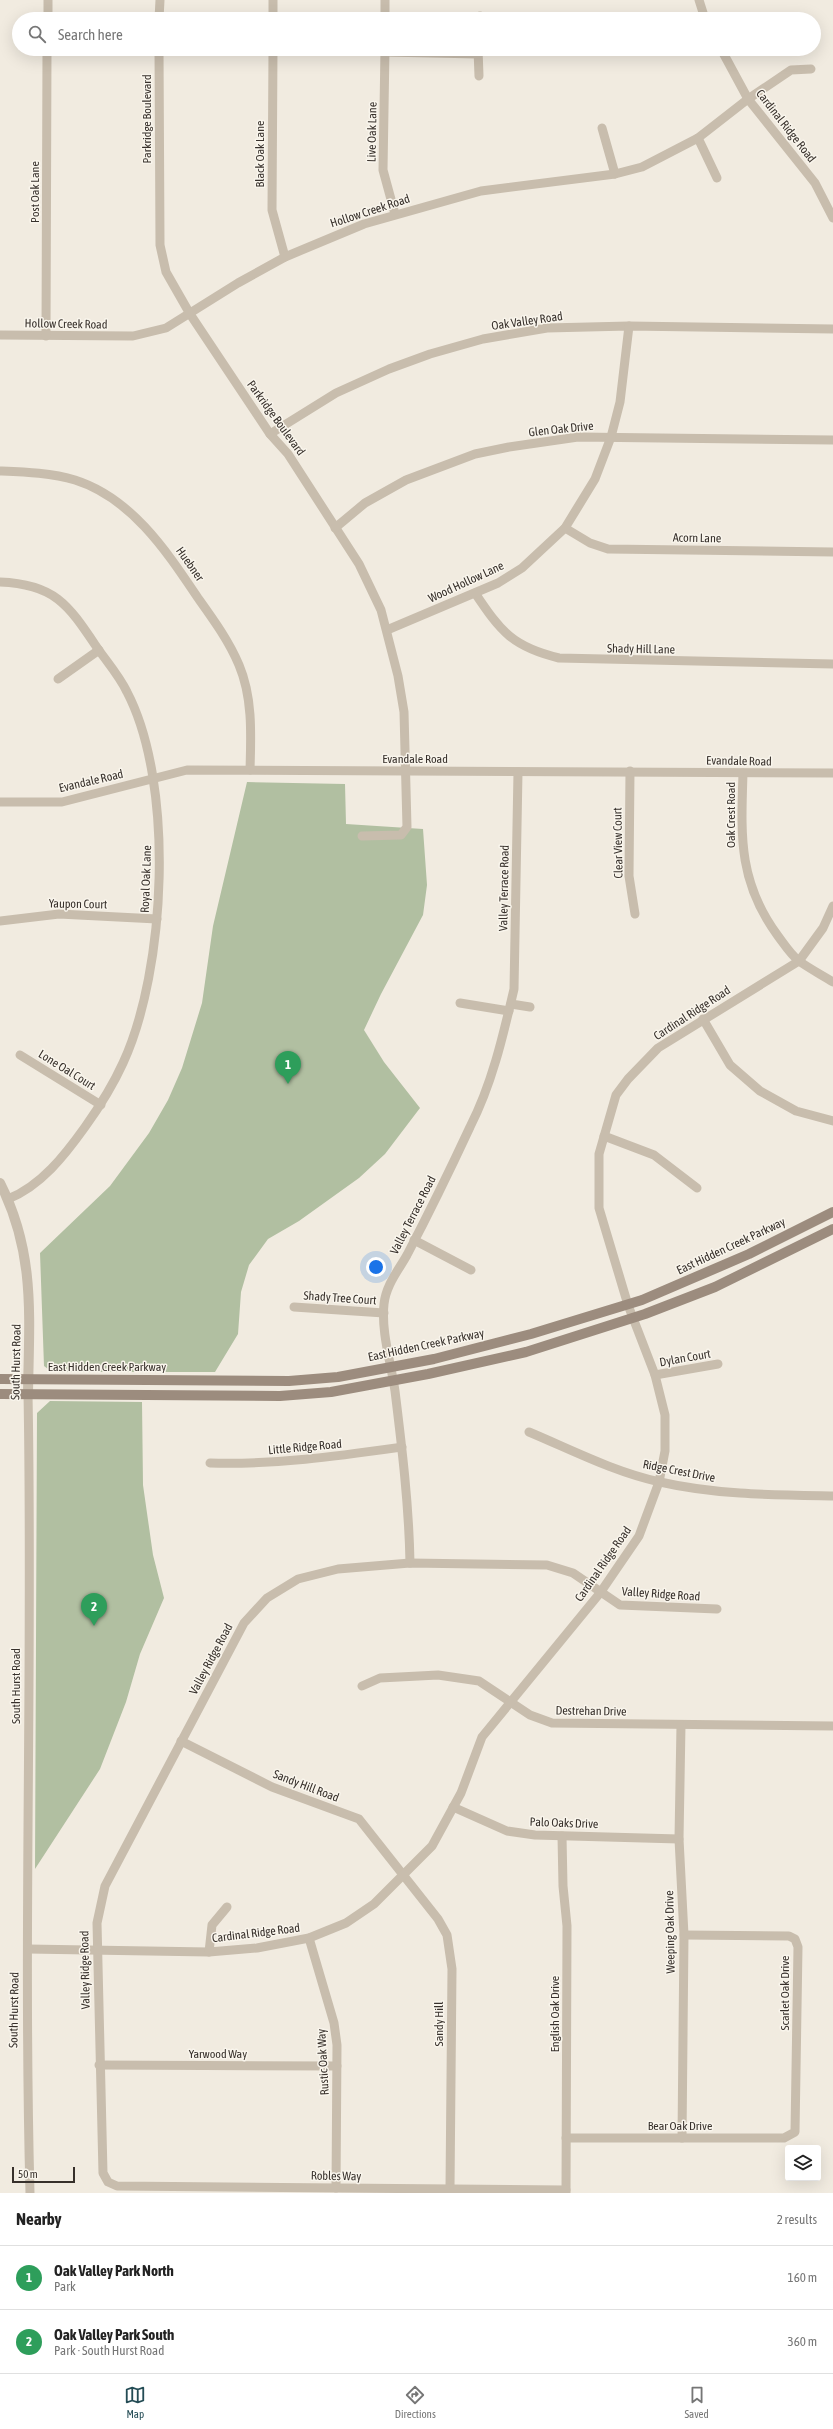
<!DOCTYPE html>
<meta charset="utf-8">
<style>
body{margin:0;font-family:"Asap Condensed",sans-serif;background:#f6f6f6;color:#222}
.controls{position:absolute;right:12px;bottom:12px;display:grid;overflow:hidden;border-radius:4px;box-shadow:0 4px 16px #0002}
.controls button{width:36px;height:36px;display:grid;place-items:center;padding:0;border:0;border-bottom:1px solid #e0e0e0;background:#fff;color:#222;font:20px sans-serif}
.scale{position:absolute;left:12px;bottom:10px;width:63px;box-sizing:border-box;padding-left:4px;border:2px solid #37302b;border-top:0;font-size:11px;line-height:14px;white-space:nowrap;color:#37302b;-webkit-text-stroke:3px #f9f5ec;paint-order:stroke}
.you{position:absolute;left:376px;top:1267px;width:14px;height:14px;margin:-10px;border:3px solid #fff;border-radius:50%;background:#1a73e8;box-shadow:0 0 0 6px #1a73e833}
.badge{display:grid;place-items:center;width:26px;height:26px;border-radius:50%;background:#244c55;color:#fff;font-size:13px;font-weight:700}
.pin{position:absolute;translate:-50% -33px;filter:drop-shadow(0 1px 2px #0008)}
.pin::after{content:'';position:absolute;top:21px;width:14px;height:12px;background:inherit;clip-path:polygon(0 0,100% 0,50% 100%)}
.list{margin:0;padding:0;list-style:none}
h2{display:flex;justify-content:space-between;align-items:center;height:52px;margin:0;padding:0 16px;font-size:17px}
h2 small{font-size:13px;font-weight:400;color:#767676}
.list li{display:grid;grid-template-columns:26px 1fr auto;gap:12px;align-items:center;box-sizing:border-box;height:64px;padding:0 16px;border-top:1px solid #e0e0e0}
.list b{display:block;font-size:15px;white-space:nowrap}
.list p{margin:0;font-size:13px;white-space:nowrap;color:#767676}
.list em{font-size:13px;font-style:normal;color:#767676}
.icon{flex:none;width:22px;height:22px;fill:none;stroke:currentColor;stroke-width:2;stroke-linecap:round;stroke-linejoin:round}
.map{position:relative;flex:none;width:833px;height:2193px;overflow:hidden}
.search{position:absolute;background:#fff;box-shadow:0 4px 16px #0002;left:12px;right:12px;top:12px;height:44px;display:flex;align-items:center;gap:10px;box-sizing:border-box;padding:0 14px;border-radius:22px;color:#767676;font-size:15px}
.sheet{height:180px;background:#fff}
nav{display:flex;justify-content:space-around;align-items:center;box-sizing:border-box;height:56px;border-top:1px solid #e0e0e0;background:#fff;font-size:11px;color:#767676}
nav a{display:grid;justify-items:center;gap:2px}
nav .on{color:#244c55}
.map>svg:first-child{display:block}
.green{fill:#b1bfa1}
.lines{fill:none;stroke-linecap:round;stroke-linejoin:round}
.minor{stroke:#c8bdad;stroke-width:9}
.tertiary{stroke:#c8bdad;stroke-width:10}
.secondary{stroke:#9c8c7e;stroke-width:10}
.labels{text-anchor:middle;stroke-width:3;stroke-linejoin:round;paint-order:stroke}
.street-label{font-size:12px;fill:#37302b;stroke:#f9f5ec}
</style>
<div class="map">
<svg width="833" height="2193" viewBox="0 0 833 2193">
<rect width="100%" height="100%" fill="#f1ebe0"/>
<!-- green -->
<g class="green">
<polygon points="247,782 345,784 346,824 423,829 427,885 423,915 381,994 364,1030 384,1062 420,1108 385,1154 359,1178 299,1221 268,1239 249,1265 241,1292 238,1334 215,1372 52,1372 44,1366 40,1253 110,1186 149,1133 168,1100 182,1068 202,1003 213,926"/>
<polygon points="50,1401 142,1402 143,1485 153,1555 164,1598 140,1654 126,1702 100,1769 35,1869 37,1413"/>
</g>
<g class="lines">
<!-- minor -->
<g class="minor">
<polyline points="273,0 273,19"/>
<polyline points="385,0 385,19"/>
<polyline points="699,0 705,19"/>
<polyline points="602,17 605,19"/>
<polyline points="48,19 48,0"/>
<polyline points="159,19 160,0"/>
<polyline points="480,19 480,16"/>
<polyline points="159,49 160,245 166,272 190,314 270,434 288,454 359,564 381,610 398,676 404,712 407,827 401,835 362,836"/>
<polyline points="273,49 272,210 285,257"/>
<polyline points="385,49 383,170 395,214"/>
<polyline points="478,49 479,76"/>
<polyline points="721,49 748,99 815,183 833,218"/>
<polyline points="385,52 478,54"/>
<polyline points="602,128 615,174"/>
<polyline points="698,138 717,178"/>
<polyline points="0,335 133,336 166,328 238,283 285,257 364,224 481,191 615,174 642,167 698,138 748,99 791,70 811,69"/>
<polyline points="46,336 47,49"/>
<polyline points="270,434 336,393 389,369 430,354 483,339 547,328 629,326 833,329"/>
<path d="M0,471C24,472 52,473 75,480C132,498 167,552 198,598C213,619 229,641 239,665C253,698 251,736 250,770"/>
<polyline points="335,528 365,503 406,480 475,454 509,447 578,437 833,440"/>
<polyline points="565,528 590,543 608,549 833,552"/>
<path d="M0,582C56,584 69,606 98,649C108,663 120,677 127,692C175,784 166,970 123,1063C113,1085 100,1106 85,1127C65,1155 41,1186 8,1199"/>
<path d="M475,593C501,632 513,647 559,658L833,664"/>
<polyline points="387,630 498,583 522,568 565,528 595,479 611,437 620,402 629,326"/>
<polyline points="58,679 99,650"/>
<polyline points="630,771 629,876 635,914"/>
<path d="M743,773C741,836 738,882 778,936C784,944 791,955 799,961C810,969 822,975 833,982"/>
<polyline points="0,802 62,802 187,770 833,773"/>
<polyline points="0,921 59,914 157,919"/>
<polyline points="460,1003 509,1011"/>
<polyline points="511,1004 530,1007"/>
<polyline points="703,1019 730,1065 760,1091 796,1111 833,1121"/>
<polyline points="20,1055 101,1105"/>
<polyline points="604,1136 654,1155 697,1188"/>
<polyline points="414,1240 471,1270"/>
<polyline points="294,1307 384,1313"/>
<polyline points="655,1375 718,1364"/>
<path d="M28,1394C33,1660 23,1927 30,2193"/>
<path d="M529,1432C572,1450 614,1472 660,1482C717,1495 775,1495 833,1496"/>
<path d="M210,1463C275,1465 338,1456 402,1447"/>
<path d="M410,1563C409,1506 402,1448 395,1391C391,1363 381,1332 384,1304C386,1285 398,1271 407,1255C429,1213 450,1170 470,1127C492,1084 503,1036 514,989L518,772"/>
<polyline points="362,1686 380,1678 438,1675 479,1681 530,1715 552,1723 833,1726"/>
<polyline points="681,1725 679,1839 684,1935 682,2138"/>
<polyline points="181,1741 272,1787 359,1819 438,1919 447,1935 452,1969 450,2189"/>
<polyline points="453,1807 507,1831 535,1835 679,1839"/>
<polyline points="562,1836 563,1886 567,1926 566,2193"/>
<polyline points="309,1938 334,2023 337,2045 336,2188"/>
<polyline points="28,1949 209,1952 257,1948 309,1938 346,1923 374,1904 432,1846 461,1793 482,1737 600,1593 639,1536 659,1482 665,1451 665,1415 655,1375 628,1305 599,1208 599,1154 616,1095 628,1079 658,1048 799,961 823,928 833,906"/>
<polyline points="209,1952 212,1925 227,1907"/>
<polyline points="99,2065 337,2066"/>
<polyline points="566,2138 784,2138 795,2132 798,1947 795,1939 789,1936 684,1935"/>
<polyline points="566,2190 117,2186 108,2182 103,2173 97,1923 105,1886 244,1623 267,1598 298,1579 338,1569 410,1563 547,1565 573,1573 620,1605 717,1609"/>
</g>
<!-- tertiary -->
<path class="tertiary" d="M0,1183C36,1254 29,1318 28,1394"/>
<!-- secondary -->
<g class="secondary">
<polyline points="0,1379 289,1381 338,1377 434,1359 531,1334 642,1300 749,1254 833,1212"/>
<polyline points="0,1394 280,1396 331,1392 428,1374 526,1352 645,1314 715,1287 833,1229"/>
</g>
</g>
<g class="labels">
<!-- street labels -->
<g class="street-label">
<text transform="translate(147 119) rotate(-90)" y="4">Parkridge Boulevard</text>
<text transform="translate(786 126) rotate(52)" y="4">Cardinal Ridge Road</text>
<text transform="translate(372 132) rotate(-89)" y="4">Live Oak Lane</text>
<text transform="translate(260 154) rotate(-90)" y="4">Black Oak Lane</text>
<text transform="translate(35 192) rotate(-90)" y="4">Post Oak Lane</text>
<text transform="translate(370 211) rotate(-18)" y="4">Hollow Creek Road</text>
<text transform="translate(527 321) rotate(-8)" y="4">Oak Valley Road</text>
<text transform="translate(66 324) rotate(1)" y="4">Hollow Creek Road</text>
<text transform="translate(276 418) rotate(54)" y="4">Parkridge Boulevard</text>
<text transform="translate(561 429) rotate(-6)" y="4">Glen Oak Drive</text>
<text transform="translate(697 538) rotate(1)" y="4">Acorn Lane</text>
<text transform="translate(190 564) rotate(55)" y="4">Huebner</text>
<text transform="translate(466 582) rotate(-25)" y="4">Wood Hollow Lane</text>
<text transform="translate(641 649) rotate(1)" y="4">Shady Hill Lane</text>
<text x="415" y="763">Evandale Road</text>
<text transform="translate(739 761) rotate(1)" y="4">Evandale Road</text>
<text transform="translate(91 781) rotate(-13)" y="4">Evandale Road</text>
<text transform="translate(731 815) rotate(-90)" y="4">Oak Crest Road</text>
<text transform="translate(618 843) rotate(-91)" y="4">Clear View Court</text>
<text transform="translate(146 879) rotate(-88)" y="4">Royal Oak Lane</text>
<text transform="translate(504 888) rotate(-89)" y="4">Valley Terrace Road</text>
<text transform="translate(78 904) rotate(1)" y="4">Yaupon Court</text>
<text transform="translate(692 1013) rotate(-33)" y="4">Cardinal Ridge Road</text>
<text transform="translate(67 1070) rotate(32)" y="4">Lone Oal Court</text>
<text transform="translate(413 1215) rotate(-63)" y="4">Valley Terrace Road</text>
<text transform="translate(731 1246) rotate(-25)" y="4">East Hidden Creek Parkway</text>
<text transform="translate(340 1298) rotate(4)" y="4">Shady Tree Court</text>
<text transform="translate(426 1345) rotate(-12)" y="4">East Hidden Creek Parkway</text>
<text transform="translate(685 1358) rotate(-10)" y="4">Dylan Court</text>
<text transform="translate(16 1362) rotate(-89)" y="4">South Hurst Road</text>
<text x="107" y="1371">East Hidden Creek Parkway</text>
<text transform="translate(305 1447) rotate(-5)" y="4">Little Ridge Road</text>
<text transform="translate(679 1471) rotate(11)" y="4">Ridge Crest Drive</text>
<text transform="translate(603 1564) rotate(-55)" y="4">Cardinal Ridge Road</text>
<text transform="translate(661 1594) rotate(4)" y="4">Valley Ridge Road</text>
<text transform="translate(211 1659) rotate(-62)" y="4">Valley Ridge Road</text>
<text transform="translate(16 1686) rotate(-90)" y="4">South Hurst Road</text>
<text transform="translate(591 1711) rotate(1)" y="4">Destrehan Drive</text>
<text transform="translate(306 1786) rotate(21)" y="4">Sandy Hill Road</text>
<text transform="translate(564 1823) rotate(2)" y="4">Palo Oaks Drive</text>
<text transform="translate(670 1932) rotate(-91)" y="4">Weeping Oak Drive</text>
<text transform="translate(256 1933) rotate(-7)" y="4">Cardinal Ridge Road</text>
<text transform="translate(85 1970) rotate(-91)" y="4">Valley Ridge Road</text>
<text transform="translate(785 1993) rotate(-90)" y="4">Scarlet Oak Drive</text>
<text transform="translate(14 2010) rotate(-89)" y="4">South Hurst Road</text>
<text transform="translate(555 2014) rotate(-90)" y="4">English Oak Drive</text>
<text transform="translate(439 2024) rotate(-90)" y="4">Sandy Hill</text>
<text x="218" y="2058">Yarwood Way</text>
<text transform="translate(323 2062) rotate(-93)" y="4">Rustic Oak Way</text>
<text x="680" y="2130">Bear Oak Drive</text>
<text transform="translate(336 2176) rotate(1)" y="4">Robles Way</text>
</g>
</g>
</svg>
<div class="controls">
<button><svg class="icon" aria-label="layers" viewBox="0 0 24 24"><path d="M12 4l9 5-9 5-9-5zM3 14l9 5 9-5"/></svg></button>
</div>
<div class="scale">50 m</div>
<div class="you"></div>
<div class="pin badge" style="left:288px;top:1084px;background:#2e9e5b">1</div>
<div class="pin badge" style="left:94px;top:1626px;background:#2e9e5b">2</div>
<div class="search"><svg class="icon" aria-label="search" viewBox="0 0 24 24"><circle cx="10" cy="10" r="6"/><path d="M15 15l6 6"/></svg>Search here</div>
</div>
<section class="sheet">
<h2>Nearby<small>2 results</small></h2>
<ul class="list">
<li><span class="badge" style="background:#2e9e5b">1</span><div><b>Oak Valley Park North</b><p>Park</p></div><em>160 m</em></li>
<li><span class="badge" style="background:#2e9e5b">2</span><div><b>Oak Valley Park South</b><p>Park · South Hurst Road</p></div><em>360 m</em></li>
</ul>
</section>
<nav>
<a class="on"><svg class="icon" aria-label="map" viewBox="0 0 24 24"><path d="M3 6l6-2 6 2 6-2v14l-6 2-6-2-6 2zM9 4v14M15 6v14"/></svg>Map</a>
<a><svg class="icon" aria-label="directions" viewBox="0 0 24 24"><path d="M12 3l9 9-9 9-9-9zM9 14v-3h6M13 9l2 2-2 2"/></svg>Directions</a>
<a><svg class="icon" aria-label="saved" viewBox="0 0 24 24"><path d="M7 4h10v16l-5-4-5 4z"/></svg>Saved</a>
</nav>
